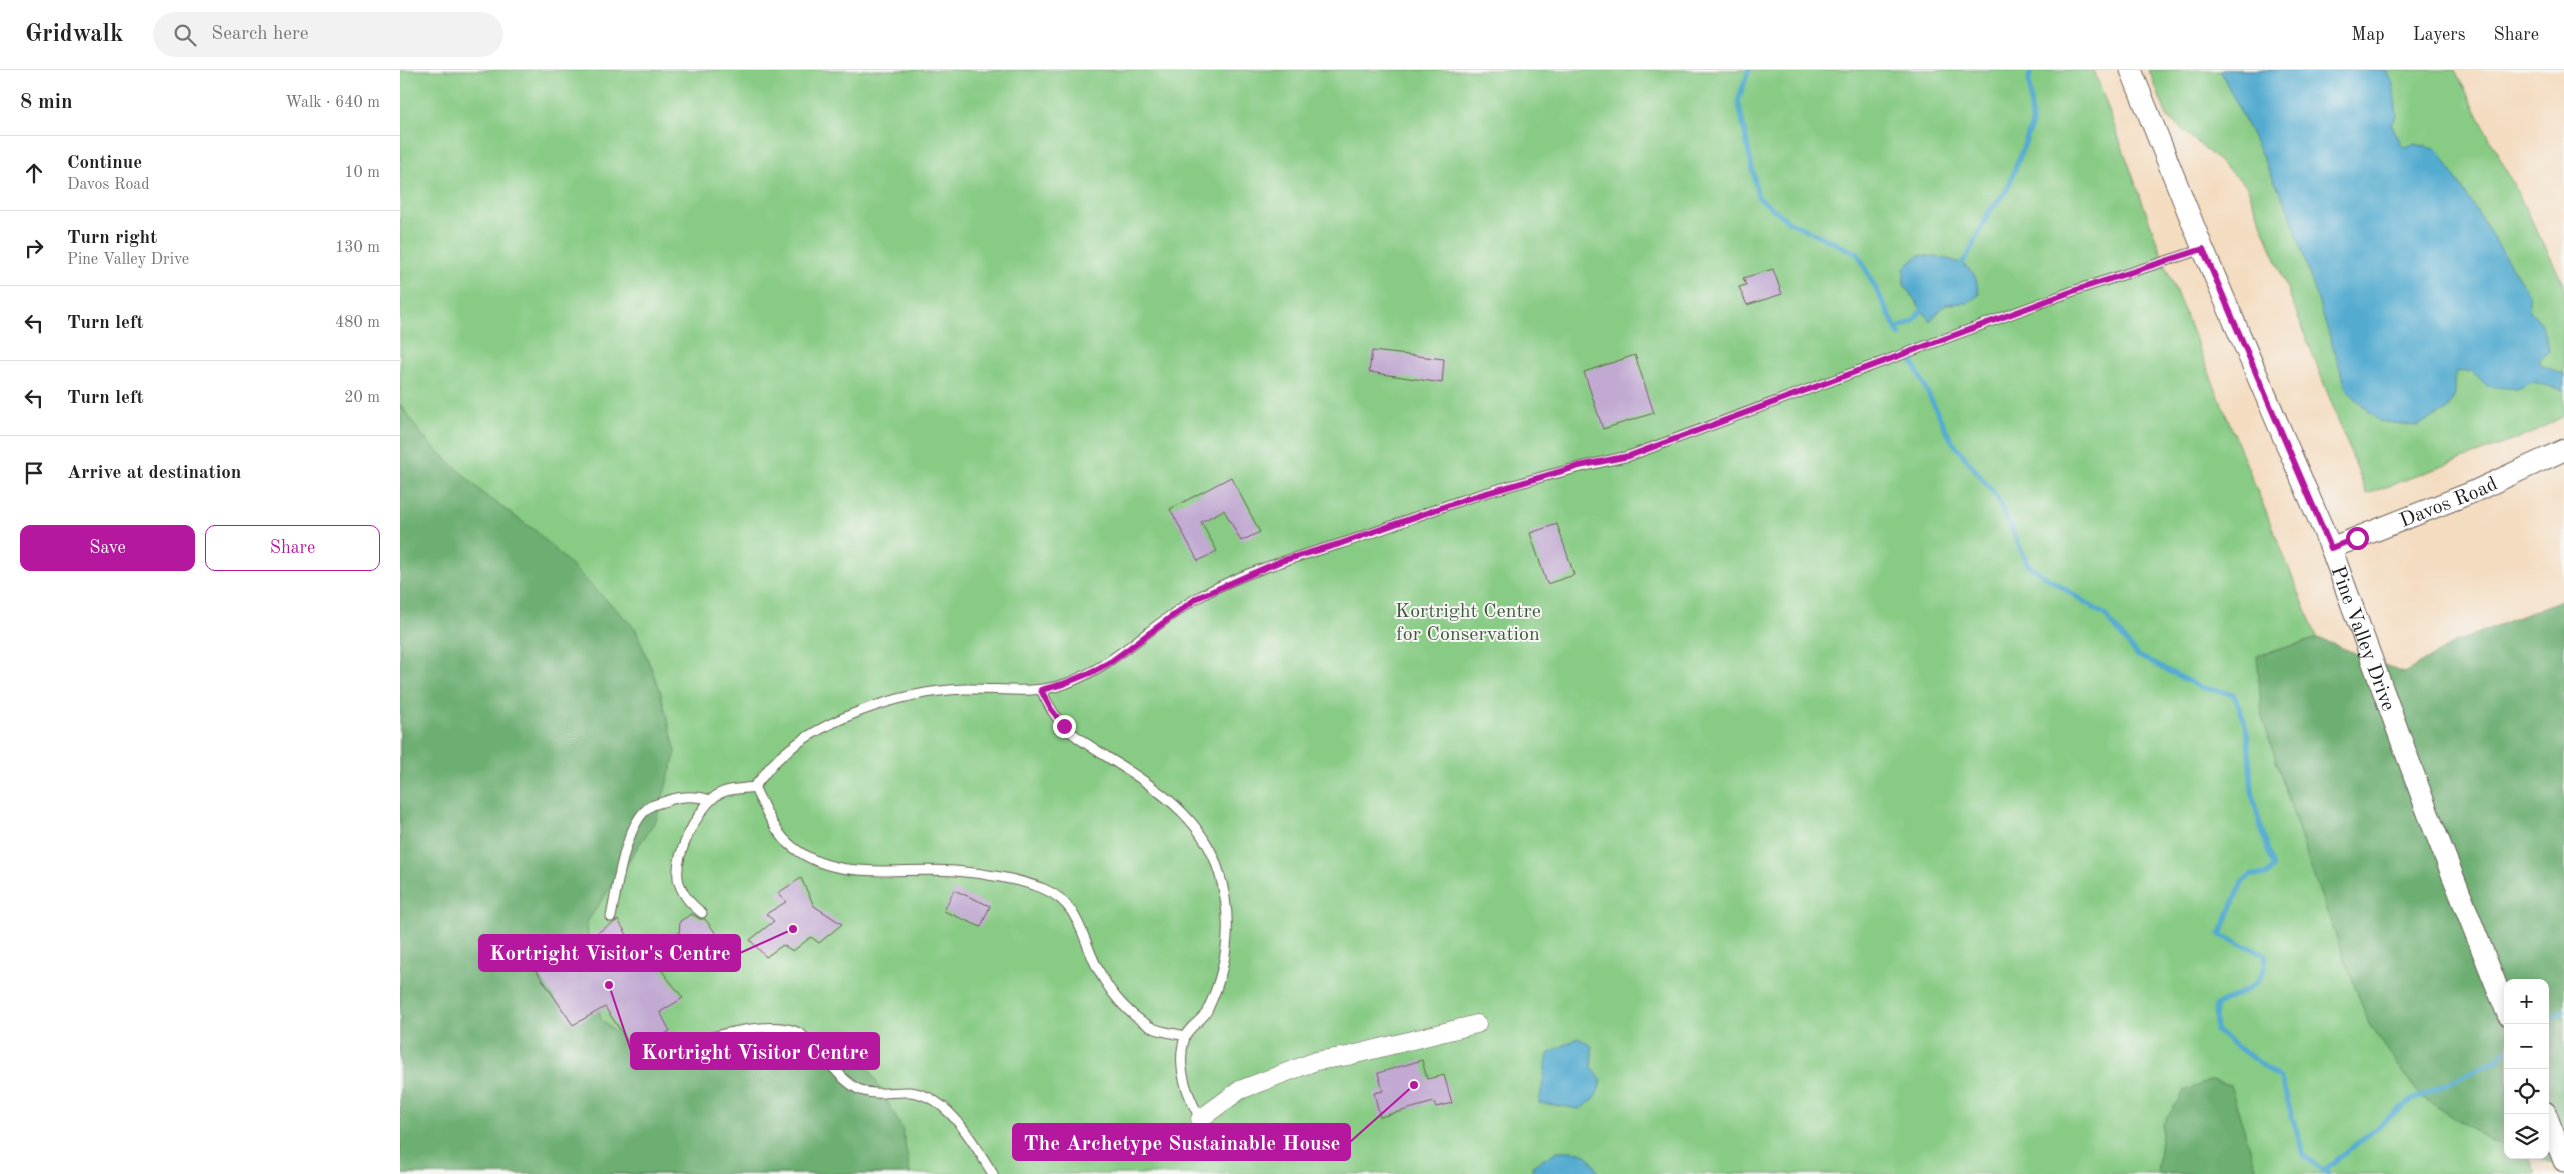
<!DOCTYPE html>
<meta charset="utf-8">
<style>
body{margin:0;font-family:"Old Standard TT",serif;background:#f2f2f2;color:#222}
.controls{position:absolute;right:15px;bottom:15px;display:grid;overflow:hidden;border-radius:10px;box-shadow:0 2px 12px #0003}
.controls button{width:45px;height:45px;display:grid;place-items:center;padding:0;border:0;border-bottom:1px solid #e0e0e0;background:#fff;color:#222;font:25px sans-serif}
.stop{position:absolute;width:15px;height:15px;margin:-11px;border:4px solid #b5179e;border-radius:50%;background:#fff}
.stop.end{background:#b5179e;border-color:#fff;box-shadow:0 1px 5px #0008}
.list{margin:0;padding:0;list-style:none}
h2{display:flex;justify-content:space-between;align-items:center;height:65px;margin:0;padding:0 20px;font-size:21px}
h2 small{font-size:16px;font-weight:400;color:#767676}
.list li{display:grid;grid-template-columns:32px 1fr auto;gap:15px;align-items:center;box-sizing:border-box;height:75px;padding:0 20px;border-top:1px solid #e0e0e0}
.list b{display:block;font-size:19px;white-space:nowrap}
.list p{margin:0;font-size:16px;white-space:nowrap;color:#767676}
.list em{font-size:16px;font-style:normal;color:#767676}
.actions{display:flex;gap:10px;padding:15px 20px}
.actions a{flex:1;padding:11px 0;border:1px solid #b5179e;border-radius:10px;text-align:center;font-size:18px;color:#b5179e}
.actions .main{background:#b5179e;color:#fff}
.icon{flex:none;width:28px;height:28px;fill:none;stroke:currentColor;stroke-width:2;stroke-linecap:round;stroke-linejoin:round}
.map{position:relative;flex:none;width:2164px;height:1104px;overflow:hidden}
header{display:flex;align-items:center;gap:30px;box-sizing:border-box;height:70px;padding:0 25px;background:#fff;border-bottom:1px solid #e0e0e0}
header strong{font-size:24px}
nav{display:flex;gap:28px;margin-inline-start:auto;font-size:18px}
.search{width:350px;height:45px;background:#f2f2f2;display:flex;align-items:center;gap:12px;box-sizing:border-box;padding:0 18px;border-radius:28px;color:#767676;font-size:19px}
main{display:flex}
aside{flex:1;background:#fff}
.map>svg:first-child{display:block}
.green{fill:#87cb84;stroke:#527450}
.forest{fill:#6daf72;stroke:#446647}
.water{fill:#53abd0;stroke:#386476}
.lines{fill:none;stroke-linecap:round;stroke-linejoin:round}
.stream{stroke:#53abd0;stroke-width:5}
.building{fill:#c1a9d1}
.service-casing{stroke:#685f55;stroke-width:11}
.minor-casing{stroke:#685f55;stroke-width:19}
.tertiary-casing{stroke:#685f55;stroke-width:23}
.service{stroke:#fff;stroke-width:9}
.minor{stroke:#fff;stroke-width:18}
.tertiary{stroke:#fff;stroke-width:21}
.route{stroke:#b5179e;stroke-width:6}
.labels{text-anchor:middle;stroke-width:4;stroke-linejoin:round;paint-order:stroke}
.street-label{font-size:20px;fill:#1c1c1c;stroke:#f6f6f2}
.park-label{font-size:20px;fill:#415940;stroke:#f6f6f2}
.leader{fill:none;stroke:#b5179e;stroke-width:2}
.callout-dot{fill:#b5179e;stroke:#f6f6f2;stroke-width:2}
.callout{fill:#b5179e;stroke:#b5179e;stroke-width:2}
.callout-label{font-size:21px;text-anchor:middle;font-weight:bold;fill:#fff}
</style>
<header>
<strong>Gridwalk</strong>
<div class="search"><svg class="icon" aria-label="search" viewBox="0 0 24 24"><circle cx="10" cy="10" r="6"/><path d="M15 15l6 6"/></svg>Search here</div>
<nav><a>Map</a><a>Layers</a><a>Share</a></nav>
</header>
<main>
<aside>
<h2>8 min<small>Walk · 640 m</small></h2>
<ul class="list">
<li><svg class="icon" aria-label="ahead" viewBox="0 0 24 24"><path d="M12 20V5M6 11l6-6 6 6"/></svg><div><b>Continue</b><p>Davos Road</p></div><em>10 m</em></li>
<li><svg class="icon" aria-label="right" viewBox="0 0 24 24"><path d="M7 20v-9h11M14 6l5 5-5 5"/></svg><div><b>Turn right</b><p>Pine Valley Drive</p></div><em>130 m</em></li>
<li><svg class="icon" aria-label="left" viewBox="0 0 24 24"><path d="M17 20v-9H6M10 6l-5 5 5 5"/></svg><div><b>Turn left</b></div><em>480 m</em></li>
<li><svg class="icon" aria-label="left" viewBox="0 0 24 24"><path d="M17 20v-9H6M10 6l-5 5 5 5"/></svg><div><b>Turn left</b></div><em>20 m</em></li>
<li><svg class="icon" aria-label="arrive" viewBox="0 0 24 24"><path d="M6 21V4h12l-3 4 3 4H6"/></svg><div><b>Arrive at destination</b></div></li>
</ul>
<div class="actions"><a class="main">Save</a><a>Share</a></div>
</aside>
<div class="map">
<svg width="2164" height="1104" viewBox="0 0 2164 1104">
<rect width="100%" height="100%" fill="#f6f6f2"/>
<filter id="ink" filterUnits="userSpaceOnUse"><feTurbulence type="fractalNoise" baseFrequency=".02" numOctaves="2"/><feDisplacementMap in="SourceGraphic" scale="10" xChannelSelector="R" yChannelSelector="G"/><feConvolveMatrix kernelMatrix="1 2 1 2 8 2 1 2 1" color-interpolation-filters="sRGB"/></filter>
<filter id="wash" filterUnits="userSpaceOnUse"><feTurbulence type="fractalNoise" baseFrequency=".0096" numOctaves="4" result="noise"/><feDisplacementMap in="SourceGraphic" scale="20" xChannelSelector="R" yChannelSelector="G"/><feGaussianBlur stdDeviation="1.12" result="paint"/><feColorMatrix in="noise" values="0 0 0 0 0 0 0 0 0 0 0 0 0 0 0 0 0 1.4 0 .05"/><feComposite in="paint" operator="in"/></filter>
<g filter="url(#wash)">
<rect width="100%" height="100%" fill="#f4dcc0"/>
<!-- green -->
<g class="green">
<polygon points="0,0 1694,0 1768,202 2108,1035 2108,1085 2128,1085 2136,1104 0,1104"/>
<polygon points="1749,0 2055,0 2164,214 2164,346 2130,364 1967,424 1847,116 1767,46"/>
</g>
<!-- forest -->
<g class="forest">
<polygon points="0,334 22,366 86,426 136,461 235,558 260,620 276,682 256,750 187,852 190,903 201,949 231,978 261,989 373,993 424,987 469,998 503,1061 510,1104 0,1104"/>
<polygon points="2164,529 2164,1097 2158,1097 2128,1085 2145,1085 2145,913 2108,913 2108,1077 2090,1070 2020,1026 1969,954 1911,799 1862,647 1857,586 1918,568 2004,603 2056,572"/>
<polygon points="1812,1010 1830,1015 1858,1104 1757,1104 1763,1054 1784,1021"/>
</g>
<!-- water -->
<g class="water">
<path d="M1820,0H1986L1993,14L1997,45L1991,54L2003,77L2016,74L2038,80L2129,224V241C2142,248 2146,267 2149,281L2138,290L2141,295L2164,304V320L2133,312L2117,319L2087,316L2072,301L2055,302V325L2047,340L2017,356L1979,351L1947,320L1889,141Z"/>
<path d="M1519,185C1537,187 1563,188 1574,205C1577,210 1578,219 1579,225L1567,233L1546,234L1530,251L1504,215V198Z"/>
<polygon points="1178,968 1192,976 1192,998 1202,1010 1195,1029 1180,1039 1139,1033 1148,984"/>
<path d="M1158,1081C1183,1081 1189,1080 1198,1104H1133L1132,1096Z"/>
</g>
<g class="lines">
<!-- stream -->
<g class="stream">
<polyline points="1349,0 1338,30 1358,127 1388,151 1458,184 1500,266"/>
<polyline points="1558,198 1567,187 1589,142 1607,120 1632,54 1629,8 1632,0"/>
<polyline points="1496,259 1512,252 1526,235"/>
<path d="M1511,289L1551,370L1597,427L1628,495L1705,545L1737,585L1800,617L1833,624C1853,662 1847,680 1852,720C1856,746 1866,772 1873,798L1867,805H1852L1842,812L1820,865L1865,884C1870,916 1839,922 1815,936L1816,961L1881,1009L1904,1086L1928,1104"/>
<polyline points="2145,951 2164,941"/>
<polyline points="1924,1100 2010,1031 2095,991 2106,980"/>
</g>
</g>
<g id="blocks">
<!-- building -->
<g class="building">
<polygon points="1373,199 1382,224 1347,235 1339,217 1346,215 1343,208"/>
<polygon points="972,281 1044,289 1042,313 969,302"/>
<polygon points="1235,285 1254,343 1203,359 1184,302"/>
<polygon points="831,407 860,462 841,471 824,440 801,452 817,481 798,491 770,439"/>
<polygon points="1157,454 1174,505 1147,514 1130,463"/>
<polygon points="401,808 414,836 442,854 419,873 411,867 393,881 383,875 366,887 350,870 374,851 366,844 386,832 378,823"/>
<polygon points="554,820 590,836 581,857 544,841"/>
<polygon points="292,844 300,849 305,849 320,869 320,880 308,888 288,885 277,892 280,851"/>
<polygon points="218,850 234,876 251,866 276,892 262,901 283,928 260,942 270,961 234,981 205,937 173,955 136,900"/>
<polygon points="1022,990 1027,1009 1044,1005 1052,1033 1036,1037 1034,1032 980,1047 974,1023 983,1021 978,1003"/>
</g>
</g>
</g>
<g filter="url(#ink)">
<use href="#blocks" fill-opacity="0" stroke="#685f55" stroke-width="1"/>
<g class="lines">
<defs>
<g id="service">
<path d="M641,620C647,632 653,645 663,655C677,669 696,680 712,690C755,717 802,748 818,799C834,848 829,895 807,941C802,951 788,957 785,967C774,1001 791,1032 806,1060"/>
<path d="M354,717C364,736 372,757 387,772C432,815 500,796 555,801C582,803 619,809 644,819C681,834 682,871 699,901C711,924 726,942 749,956C758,962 774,963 785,966"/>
<path d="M302,843C291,834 284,827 279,813C272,789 297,739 317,725C327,718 343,719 354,717C360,710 366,702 372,695C416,649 503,621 565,619C598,618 634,625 665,614C716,595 751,555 797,528C841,503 892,488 940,474C981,461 1021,444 1062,430C1117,413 1172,398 1229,386L1676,220L1803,179"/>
<path d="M211,847C217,819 225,751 251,736C255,734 261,733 266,731C281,726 295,725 311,730"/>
<path d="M270,978C301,970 368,948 397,962C419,974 435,1007 458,1019C476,1027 491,1021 510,1022C549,1026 574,1074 593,1104"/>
</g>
<polyline id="minor" points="800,1049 840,1020 916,991 948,986 1077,954"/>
<g id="tertiary">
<path id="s1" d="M1731,0L1803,179L1931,478L2029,746L2108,945"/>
<path id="s2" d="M1931,478L2073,422L2164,380"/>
<polyline points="2145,1042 2164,1091"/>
</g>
</defs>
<!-- service casing -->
<use href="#service" class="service-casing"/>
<!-- minor casing -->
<use href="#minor" class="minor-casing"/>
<!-- tertiary casing -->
<use href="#tertiary" class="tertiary-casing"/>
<!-- service -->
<use href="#service" class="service"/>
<!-- minor -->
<use href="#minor" class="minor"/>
<!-- tertiary -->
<use href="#tertiary" class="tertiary"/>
</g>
</g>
<g class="lines" filter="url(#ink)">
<!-- route -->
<polyline class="route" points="664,656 651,639 641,620 663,614 690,603 712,591 797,528 881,491 939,474 1063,430 1179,396 1229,386 1676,220 1803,179 1931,478 1957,468"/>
</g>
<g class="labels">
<!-- street labels -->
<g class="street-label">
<text dy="7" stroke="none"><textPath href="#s2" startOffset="126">Davos Road</textPath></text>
<text dy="7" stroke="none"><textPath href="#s1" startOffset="614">Pine Valley Drive</textPath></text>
</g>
<!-- park labels -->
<g class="park-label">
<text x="1068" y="547">Kortright Centre<tspan x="1068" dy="23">for Conservation</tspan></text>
</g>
</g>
<!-- callouts -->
<path class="leader" d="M393 859L340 883M209 915L231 981M1014 1015L950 1072"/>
<g class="callout-dot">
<circle cx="393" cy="859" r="5"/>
<circle cx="209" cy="915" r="5"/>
<circle cx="1014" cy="1015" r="5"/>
</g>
<g class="callout">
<rect x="79" y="865" width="261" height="36" rx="5"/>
<rect x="231" y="963" width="248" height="36" rx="5"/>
<rect x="613" y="1054" width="337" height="36" rx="5"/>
</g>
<g class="callout-label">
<text x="210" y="890">Kortright Visitor's Centre</text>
<text x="355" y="989">Kortright Visitor Centre</text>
<text x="782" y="1080">The Archetype Sustainable House</text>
</g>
</svg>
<div class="controls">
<button>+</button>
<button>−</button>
<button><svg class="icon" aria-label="locate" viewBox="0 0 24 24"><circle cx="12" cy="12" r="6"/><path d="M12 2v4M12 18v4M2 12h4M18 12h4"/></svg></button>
<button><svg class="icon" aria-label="layers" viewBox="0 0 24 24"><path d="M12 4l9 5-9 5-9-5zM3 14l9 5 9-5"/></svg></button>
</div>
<div class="stop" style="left:1957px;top:468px"></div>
<div class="stop end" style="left:664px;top:656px"></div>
</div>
</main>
